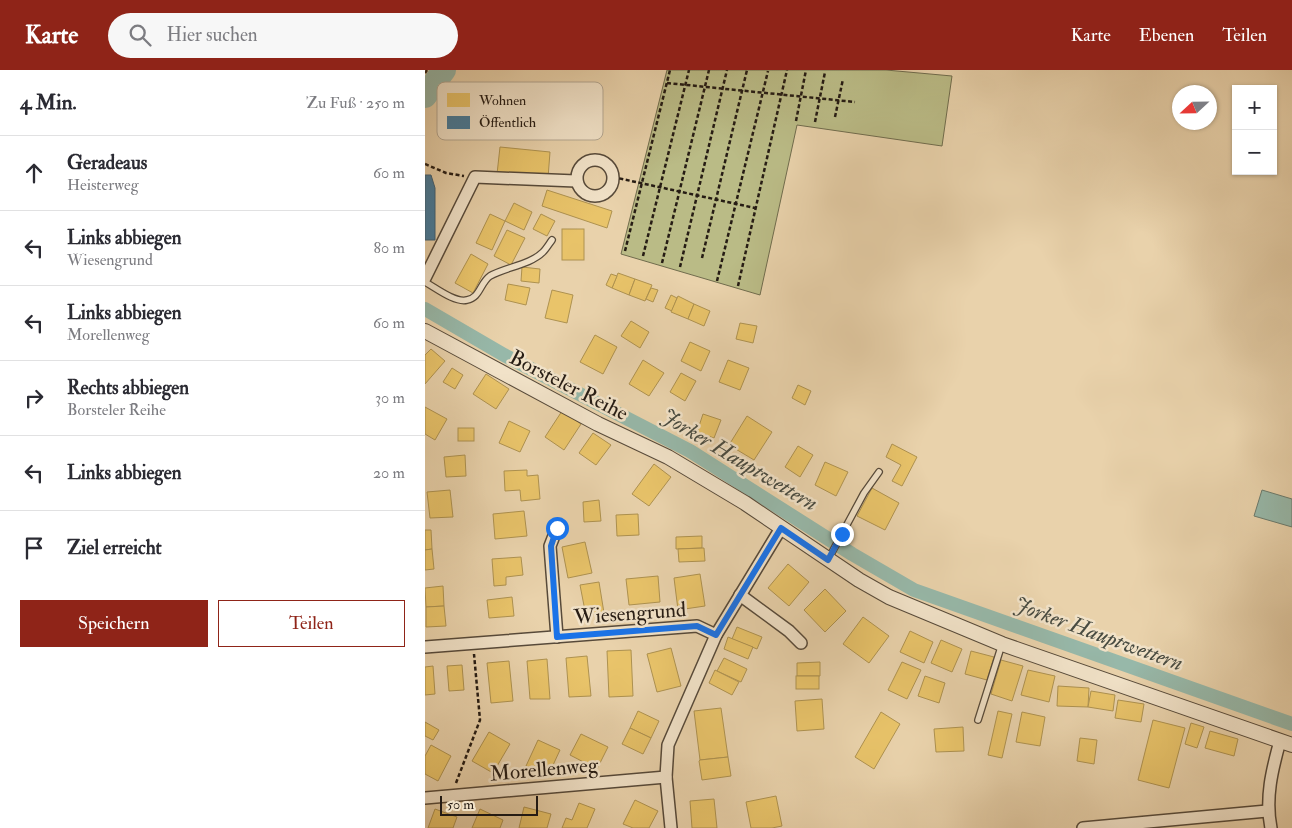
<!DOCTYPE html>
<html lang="de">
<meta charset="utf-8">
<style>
body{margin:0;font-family:"IM FELL Double Pica",serif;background:#f7f7f7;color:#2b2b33}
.controls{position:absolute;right:15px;top:15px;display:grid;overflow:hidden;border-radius:0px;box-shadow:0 1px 4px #0004}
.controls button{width:45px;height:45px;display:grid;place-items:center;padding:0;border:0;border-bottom:1px solid #e1e1e2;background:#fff;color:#2b2b33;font:25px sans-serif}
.compass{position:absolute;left:747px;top:15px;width:45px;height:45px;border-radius:50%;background:#fff;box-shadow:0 1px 4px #0004;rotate:248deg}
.scale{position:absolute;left:15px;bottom:12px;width:98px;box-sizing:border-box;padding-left:5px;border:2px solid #261c14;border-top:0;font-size:14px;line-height:18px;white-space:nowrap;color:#261c14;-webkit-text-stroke:4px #f1e2c8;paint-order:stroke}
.stop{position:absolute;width:15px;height:15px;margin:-11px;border:4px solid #1a73e8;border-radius:50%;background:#fff}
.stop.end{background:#1a73e8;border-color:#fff;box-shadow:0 1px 5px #0008}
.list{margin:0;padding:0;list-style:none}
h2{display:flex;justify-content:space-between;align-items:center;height:65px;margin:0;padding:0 20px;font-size:21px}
h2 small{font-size:16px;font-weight:400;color:#7c7c81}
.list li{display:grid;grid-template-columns:32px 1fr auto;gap:15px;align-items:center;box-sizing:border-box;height:75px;padding:0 20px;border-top:1px solid #e1e1e2}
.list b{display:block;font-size:19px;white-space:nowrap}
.list p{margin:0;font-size:16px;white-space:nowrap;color:#7c7c81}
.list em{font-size:16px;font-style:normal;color:#7c7c81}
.actions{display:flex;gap:10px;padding:15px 20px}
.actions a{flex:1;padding:11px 0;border:1px solid #8f2418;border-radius:0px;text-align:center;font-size:18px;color:#8f2418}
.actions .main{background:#8f2418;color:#fff}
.icon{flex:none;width:28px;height:28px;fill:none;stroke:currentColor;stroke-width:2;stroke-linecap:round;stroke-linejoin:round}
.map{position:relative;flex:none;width:867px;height:758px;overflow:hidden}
header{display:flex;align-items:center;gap:30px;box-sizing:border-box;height:70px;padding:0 25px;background:#8f2418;color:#fff}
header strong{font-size:24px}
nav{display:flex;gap:28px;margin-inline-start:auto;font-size:18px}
.search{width:350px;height:45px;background:#f7f7f7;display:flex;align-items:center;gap:12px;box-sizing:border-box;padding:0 18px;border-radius:28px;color:#7c7c81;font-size:19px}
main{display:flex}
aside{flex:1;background:#fff}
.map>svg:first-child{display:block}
.green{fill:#babb86;stroke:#706c4d}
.water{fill:#97b8a9;stroke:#6a7a6d}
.homes{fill:#e9c46a;stroke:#ae9250}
.public{fill:#457b9d;stroke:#3c5e74}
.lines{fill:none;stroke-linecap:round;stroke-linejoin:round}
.canal{stroke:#97b8a9;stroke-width:14}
.river{stroke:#97b8a9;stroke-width:24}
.service-casing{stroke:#574a3a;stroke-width:8}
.minor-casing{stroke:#574a3a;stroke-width:14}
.tertiary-casing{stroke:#574a3a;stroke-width:16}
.path{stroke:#261c14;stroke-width:2.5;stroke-dasharray:4 2.5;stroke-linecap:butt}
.service{stroke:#f1e2c8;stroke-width:5.5}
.minor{stroke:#f1e2c8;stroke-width:11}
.tertiary{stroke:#f1e2c8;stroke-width:14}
.route{stroke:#1a73e8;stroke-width:6}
.labels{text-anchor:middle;stroke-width:5;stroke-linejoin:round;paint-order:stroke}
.street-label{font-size:21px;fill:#261c14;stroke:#f1e2c8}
.water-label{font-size:22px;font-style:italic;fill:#484b41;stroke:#f1e2c8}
.key{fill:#f1e2c8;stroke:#b4a792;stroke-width:1}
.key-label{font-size:14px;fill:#261c14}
</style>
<header>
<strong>Karte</strong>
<div class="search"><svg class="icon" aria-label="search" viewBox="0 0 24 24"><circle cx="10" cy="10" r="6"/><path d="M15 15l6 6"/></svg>Hier suchen</div>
<nav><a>Karte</a><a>Ebenen</a><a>Teilen</a></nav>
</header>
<main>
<aside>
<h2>4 Min.<small>Zu Fuß · 250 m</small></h2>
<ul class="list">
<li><svg class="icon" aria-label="ahead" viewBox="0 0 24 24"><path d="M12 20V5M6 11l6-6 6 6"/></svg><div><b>Geradeaus</b><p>Heisterweg</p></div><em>60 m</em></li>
<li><svg class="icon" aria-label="left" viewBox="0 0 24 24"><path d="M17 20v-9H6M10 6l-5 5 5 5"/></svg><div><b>Links abbiegen</b><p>Wiesengrund</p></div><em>80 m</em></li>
<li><svg class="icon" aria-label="left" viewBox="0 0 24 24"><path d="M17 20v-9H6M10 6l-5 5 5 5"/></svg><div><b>Links abbiegen</b><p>Morellenweg</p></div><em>60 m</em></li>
<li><svg class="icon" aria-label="right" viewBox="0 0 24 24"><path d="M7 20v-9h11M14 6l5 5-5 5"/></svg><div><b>Rechts abbiegen</b><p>Borsteler Reihe</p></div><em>30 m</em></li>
<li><svg class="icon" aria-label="left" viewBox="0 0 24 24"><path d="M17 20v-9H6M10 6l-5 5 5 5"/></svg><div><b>Links abbiegen</b></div><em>20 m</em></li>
<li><svg class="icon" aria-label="arrive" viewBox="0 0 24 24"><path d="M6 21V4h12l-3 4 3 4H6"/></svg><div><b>Ziel erreicht</b></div></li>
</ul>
<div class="actions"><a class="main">Speichern</a><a>Teilen</a></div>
</aside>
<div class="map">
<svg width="867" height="758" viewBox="0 0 867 758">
<rect width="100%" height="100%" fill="#e9d2ab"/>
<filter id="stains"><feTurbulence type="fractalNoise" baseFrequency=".004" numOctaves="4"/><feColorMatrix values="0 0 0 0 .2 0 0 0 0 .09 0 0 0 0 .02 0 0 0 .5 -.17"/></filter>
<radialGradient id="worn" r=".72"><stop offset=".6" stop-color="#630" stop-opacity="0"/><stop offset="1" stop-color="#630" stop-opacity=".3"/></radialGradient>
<!-- green -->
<polygon class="green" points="242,0 461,0 527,6 517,76 372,55 335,225 196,184"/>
<!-- water -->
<polygon class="water" points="837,420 867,429 867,457 829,446"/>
<!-- homes -->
<g class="homes">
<polygon points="75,77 125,82 123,108 72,104"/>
<polygon points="122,120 187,141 182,158 117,136"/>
<polygon points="89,133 107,142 99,160 80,151"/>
<polygon points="65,144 80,151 67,180 51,173"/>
<polygon points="116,144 130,151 122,166 108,159"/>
<rect x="137" y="159" width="22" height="31"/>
<polygon points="82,160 100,168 86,195 69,186"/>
<polygon points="46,184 63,194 48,223 30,213"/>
<polygon points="97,197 115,199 114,213 96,211"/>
<polygon points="193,203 210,209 204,225 187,218"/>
<polygon points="186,204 192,206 187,218 181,215"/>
<polygon points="210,209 227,215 220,231 204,225"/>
<polygon points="83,214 105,218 101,235 80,230"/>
<polygon points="226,218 233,220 228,232 221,229"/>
<polygon points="127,220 148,225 142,253 120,248"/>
<polygon points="246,225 252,228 247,241 240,238"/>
<polygon points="253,226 269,234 263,249 246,242"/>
<polygon points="269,234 285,241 279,256 263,249"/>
<polygon points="206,251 224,262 215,278 196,266"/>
<polygon points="315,253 332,256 328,273 311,269"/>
<polygon points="170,265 192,277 178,304 155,292"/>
<polygon points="265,272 285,281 276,301 256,291"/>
<polygon points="6,279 20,291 0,314 0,285"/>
<polygon points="218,290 239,303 224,326 204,314"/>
<polygon points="303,290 324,298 315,320 294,312"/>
<polygon points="27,298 38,305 30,319 18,312"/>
<polygon points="256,303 271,311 260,331 245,322"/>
<polygon points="61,304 84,319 71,339 48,324"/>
<polygon points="373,315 386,321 380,335 367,328"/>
<polygon points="0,337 22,349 10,370 0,364"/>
<polygon points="137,341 156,354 139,380 120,367"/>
<polygon points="278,344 296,350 289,368 272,362"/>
<polygon points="322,346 347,362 329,390 304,375"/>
<polygon points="84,351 105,361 95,382 74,373"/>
<rect x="33" y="358" width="16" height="13"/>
<polygon points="168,363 186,375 171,395 154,383"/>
<polygon points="467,374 492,387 477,416 467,411 476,395 461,387"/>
<polygon points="373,376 388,385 375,407 360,397"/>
<polygon points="40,385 41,406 21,407 19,387"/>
<polygon points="400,392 423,402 411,426 390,415"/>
<polygon points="229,394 246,407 224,436 207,424"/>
<polygon points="102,400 102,406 113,405 115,429 96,431 95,420 80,421 79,401"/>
<polygon points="447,418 474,433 460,460 432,446"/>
<polygon points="25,420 28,447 5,448 2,422"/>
<polygon points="174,430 176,451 159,452 158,432"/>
<polygon points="99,441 102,466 70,469 68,444"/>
<polygon points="213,444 214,465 192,466 191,445"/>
<polygon points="0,460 6,460 7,479 0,480"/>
<polygon points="277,466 277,478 251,479 251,467"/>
<polygon points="160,472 167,503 143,508 137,477"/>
<polygon points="279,478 280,491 254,492 253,479"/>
<polygon points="7,479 9,499 0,500 0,480"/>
<polygon points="96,487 98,505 81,507 81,515 69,516 67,489"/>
<polygon points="363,494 384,512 364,536 343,518"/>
<polygon points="275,504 280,536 253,540 249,508"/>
<polygon points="233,506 235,532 204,535 201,509"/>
<polygon points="174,512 179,543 161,546 155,515"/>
<polygon points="18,516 19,536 1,537 0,518"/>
<polygon points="400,519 421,541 400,562 379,540"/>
<polygon points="87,527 89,546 64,548 62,530"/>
<polygon points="19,536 21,556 1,557 1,537"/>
<polygon points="438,547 464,566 444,593 418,574"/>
<polygon points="312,557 337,567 332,579 307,569"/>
<polygon points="485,561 508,572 499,593 475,582"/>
<polygon points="303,567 328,577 323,589 299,579"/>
<polygon points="516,570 537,579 527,602 506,593"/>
<polygon points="246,578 256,616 232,622 222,584"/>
<polygon points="206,580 208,626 184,627 182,581"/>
<polygon points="546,581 569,587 562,610 540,604"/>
<polygon points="162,586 166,626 144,627 141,588"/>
<polygon points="299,588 322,599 316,612 292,601"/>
<polygon points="122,589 125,629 105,629 102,591"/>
<polygon points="576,590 598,596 587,631 566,624"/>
<polygon points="84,591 88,631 66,633 62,593"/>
<polygon points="395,592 395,606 372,606 372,593"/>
<polygon points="477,592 496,600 482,629 463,620"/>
<polygon points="37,595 39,620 24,621 22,596"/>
<polygon points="8,596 10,624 0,625 0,597"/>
<polygon points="290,600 314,612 307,625 284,613"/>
<polygon points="603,600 630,606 624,632 596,625"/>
<rect x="371" y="606" width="23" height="13"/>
<polygon points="500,606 520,613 514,633 493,626"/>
<polygon points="633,616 664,618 663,637 632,636"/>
<polygon points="666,621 690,625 688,641 663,637"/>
<polygon points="397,629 399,659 372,661 370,631"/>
<polygon points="693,630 719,634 716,652 690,648"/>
<polygon points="296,638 303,687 275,690 269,641"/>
<polygon points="213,641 234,651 226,668 205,658"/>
<polygon points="573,641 587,644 577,688 563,685"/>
<polygon points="456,642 475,654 449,699 430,687"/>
<polygon points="597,642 620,647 615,676 591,672"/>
<polygon points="728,650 760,658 744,718 713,710"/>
<polygon points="0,652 14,660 8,670 0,666"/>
<polygon points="766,653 779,657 772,678 760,674"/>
<polygon points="538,657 539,681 511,682 509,659"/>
<polygon points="205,658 226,668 218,684 197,674"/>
<polygon points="785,661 813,669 809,686 780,678"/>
<polygon points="64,662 85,674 68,703 47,691"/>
<polygon points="156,664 183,677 172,699 145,685"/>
<polygon points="655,668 672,670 669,694 652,691"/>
<polygon points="113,670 135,680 123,706 101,696"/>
<polygon points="6,675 26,686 13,711 0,704 0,686"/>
<polygon points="303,687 306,706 277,710 274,691 275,690"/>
<polygon points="351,726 357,756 347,758 326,758 321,732"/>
<polygon points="289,729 292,758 267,758 265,731"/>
<polygon points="210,730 233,741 224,758 208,758 198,754"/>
<polygon points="154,733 170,739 162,758 137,758 141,748 147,750"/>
<polygon points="99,737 126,744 122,758 94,758"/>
<polygon points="10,739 32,747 28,758 3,758"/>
<polygon points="55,739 78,750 75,758 47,758"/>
</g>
<!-- public -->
<polygon class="public" points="0,105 6,105 10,118 10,170 0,170"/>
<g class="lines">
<!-- canal -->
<polyline class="canal" points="0,239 79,285 265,381 427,484 489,520 867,654"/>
<!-- river -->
<polyline class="river" points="0,26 19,0"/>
<defs>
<g id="service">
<path d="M0,212C11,218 30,233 42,230C55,228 55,213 65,206C81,197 105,195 118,182C121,179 124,174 127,170"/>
<polyline points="404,488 439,423 454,402"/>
<polyline points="553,650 577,574"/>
</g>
<g id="minor">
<circle cx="170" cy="108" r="18"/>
<polyline points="0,208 50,107 151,111"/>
<polyline points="315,525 364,561 376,573"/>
<polyline points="132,567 125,476 132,458"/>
<polyline points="0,577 272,556 291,565"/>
<polyline points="0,728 241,707"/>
<polyline points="246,758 241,707 243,675 291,565 356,458"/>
<polyline points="658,758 842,741"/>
<path d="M846,758C840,728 847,700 855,671"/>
</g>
<polyline id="tertiary" points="0,261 173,354 243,387 320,433 434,510 464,527 577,574 867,675"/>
</defs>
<!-- service casing -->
<use href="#service" class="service-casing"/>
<!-- minor casing -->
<use href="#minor" class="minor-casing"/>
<!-- tertiary casing -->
<use href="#tertiary" class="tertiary-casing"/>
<!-- path -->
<g class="path">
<polyline points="0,3 2,0"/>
<polyline points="242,13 430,32"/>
<polyline points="410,47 418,9"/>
<polyline points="371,51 381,0"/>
<polyline points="390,52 400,2"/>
<polyline points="0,94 21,103 39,106"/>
<polyline points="188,107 330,138"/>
<polyline points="200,181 245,0"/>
<polyline points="218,186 264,0"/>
<polyline points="277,188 322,0"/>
<polyline points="237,193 284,0"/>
<polyline points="255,197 302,0"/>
<polyline points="292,211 343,1"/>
<polyline points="313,216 362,0"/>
<polyline points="31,713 55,650 49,584"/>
</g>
<!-- service -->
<use href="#service" class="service"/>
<!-- minor -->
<use href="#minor" class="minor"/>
<!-- tertiary -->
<use href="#tertiary" class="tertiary"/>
</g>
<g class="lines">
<!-- route -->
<polyline class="route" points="132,458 126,476 132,567 272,556 291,565 356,458 403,490 417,464"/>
</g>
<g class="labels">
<!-- street labels -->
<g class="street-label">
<text transform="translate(144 315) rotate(27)" y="7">Borsteler Reihe</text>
<text transform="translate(205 543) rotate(-4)" y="7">Wiesengrund</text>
<text transform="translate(119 699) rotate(-5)" y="7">Morellenweg</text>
</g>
<!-- water labels -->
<g class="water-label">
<text transform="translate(315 389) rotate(31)" y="8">Jorker Hauptwettern</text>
<text transform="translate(674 563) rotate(20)" y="8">Jorker Hauptwettern</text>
</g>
</g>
<!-- legend -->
<rect x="12" y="12" width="166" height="58" rx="8" class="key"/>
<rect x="22" y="23" width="23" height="14" fill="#e9c46a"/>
<rect x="22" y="46" width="23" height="13" fill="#457b9d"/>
<g class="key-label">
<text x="54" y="35">Wohnen</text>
<text x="54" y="57">Öffentlich</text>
</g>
<rect width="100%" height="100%" filter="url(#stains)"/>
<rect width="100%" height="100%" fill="url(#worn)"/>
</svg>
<div class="controls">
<button>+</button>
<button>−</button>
</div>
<svg class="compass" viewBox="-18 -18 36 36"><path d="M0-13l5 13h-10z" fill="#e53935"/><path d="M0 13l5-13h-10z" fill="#7c7c81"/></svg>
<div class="scale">50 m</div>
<div class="stop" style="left:132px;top:458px"></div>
<div class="stop end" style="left:417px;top:464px"></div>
</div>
</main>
